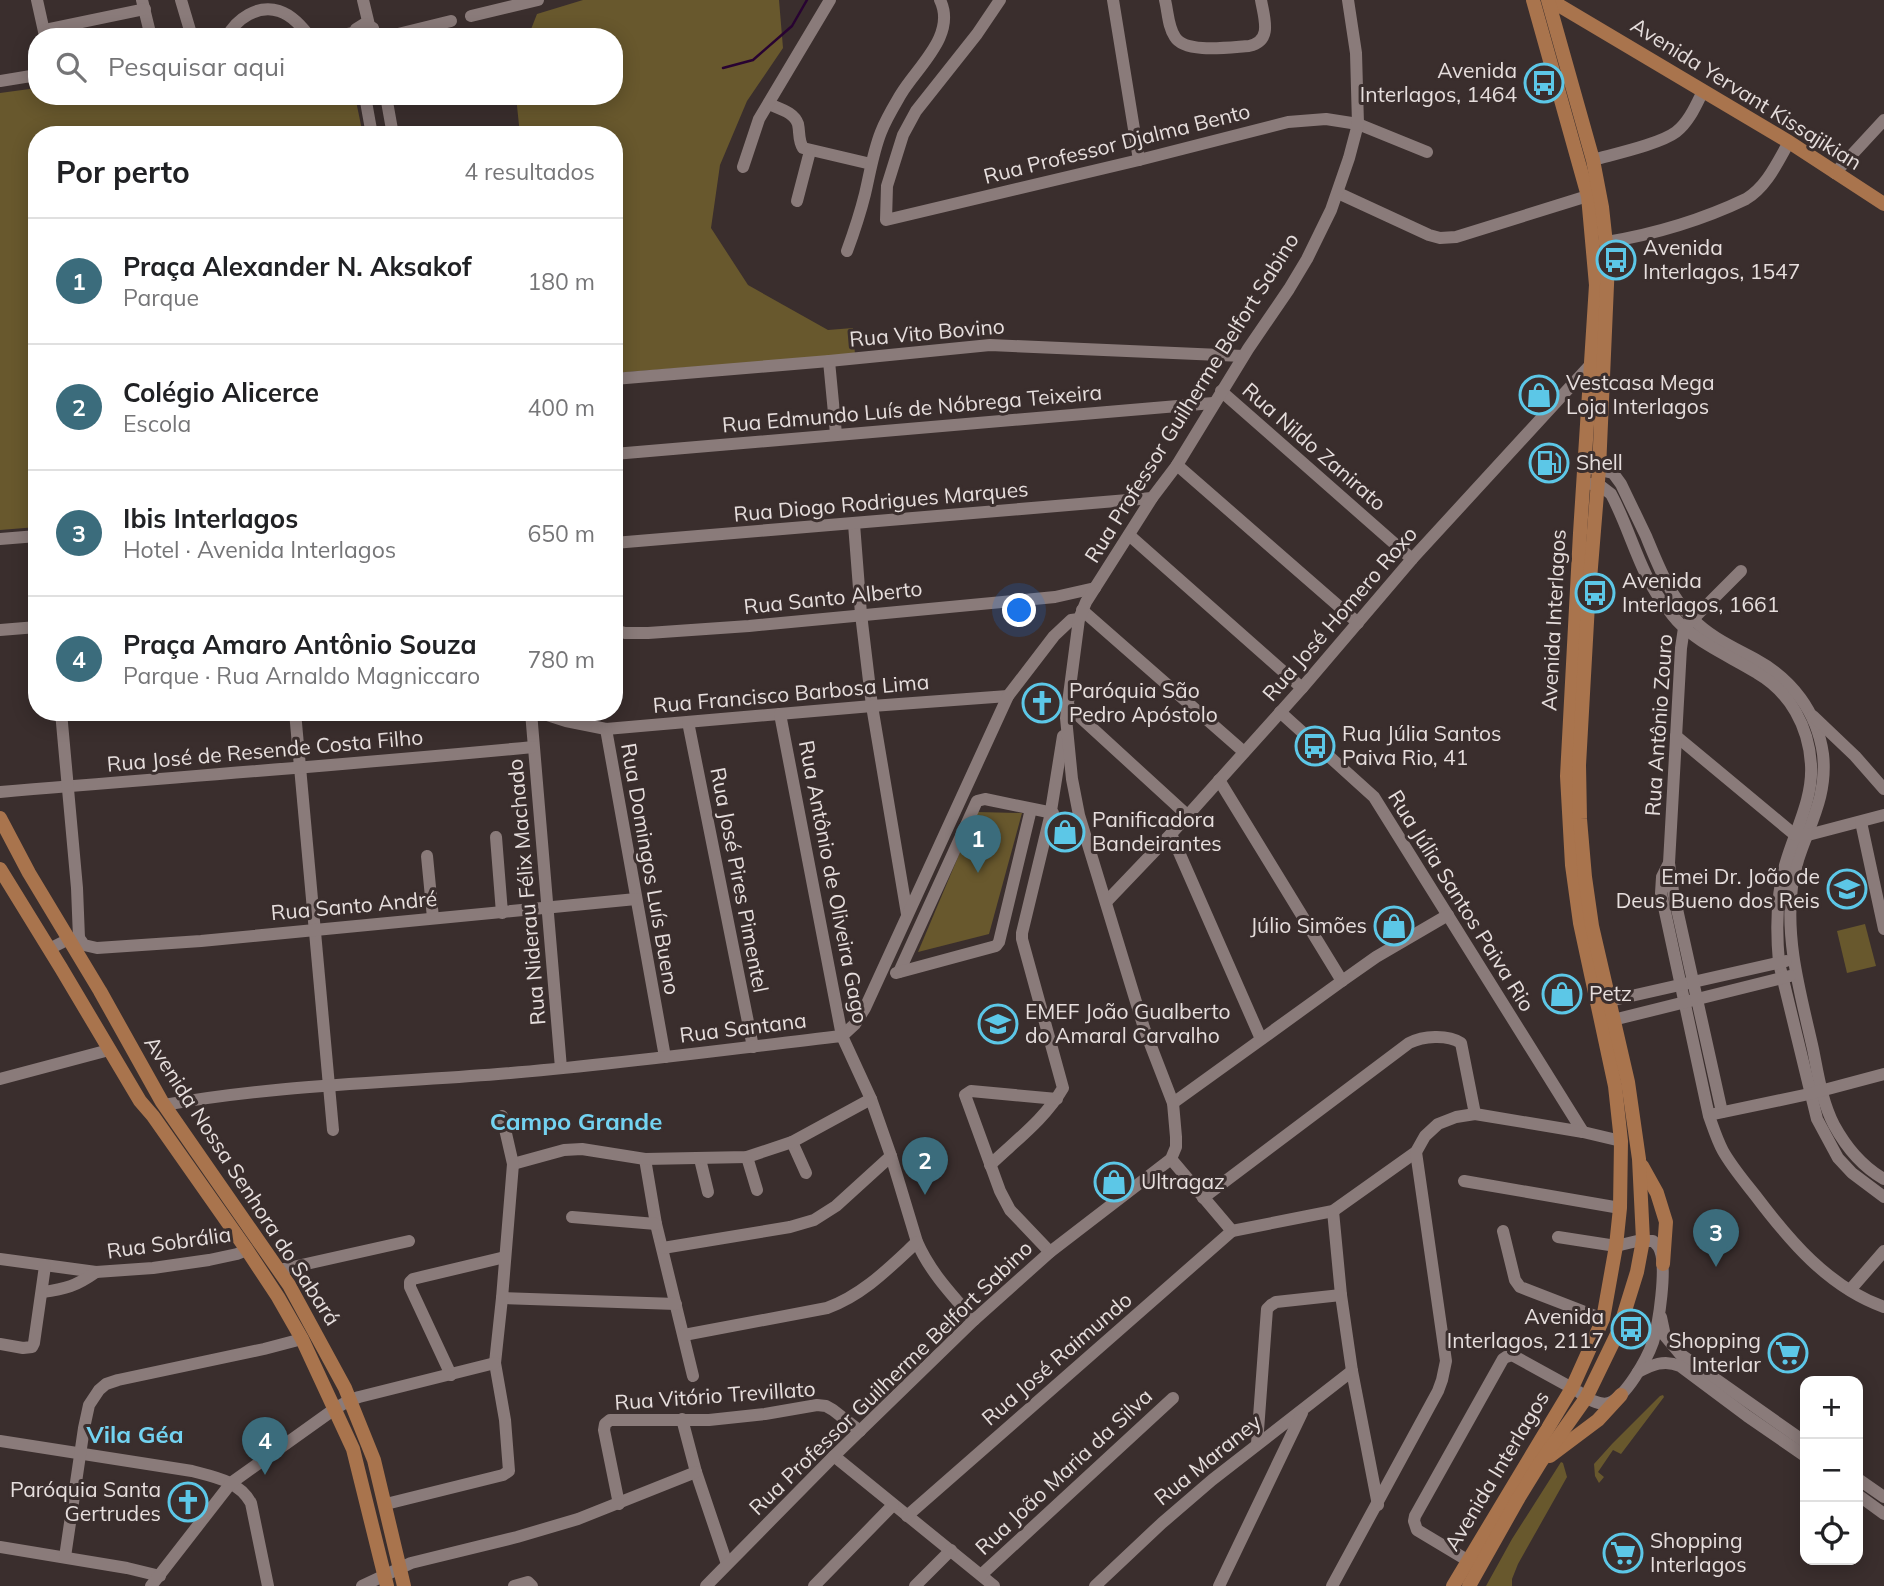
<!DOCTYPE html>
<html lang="pt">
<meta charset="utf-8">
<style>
body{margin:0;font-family:Mulish,sans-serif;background:#f6f6f6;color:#202124}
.controls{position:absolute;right:21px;bottom:21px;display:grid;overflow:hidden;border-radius:14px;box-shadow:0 4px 18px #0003}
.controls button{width:63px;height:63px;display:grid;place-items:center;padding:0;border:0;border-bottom:2px solid #e0e0e0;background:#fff;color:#202124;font:35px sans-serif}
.you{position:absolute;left:1020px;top:611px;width:24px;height:24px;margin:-18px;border:5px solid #fff;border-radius:50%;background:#1a73e8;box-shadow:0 0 0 10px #1a73e833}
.badge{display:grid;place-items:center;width:46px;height:46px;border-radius:50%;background:#3b6c7c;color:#fff;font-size:23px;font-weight:700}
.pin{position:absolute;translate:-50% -58px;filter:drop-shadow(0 2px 4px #0008)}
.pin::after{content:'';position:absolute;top:37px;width:24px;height:21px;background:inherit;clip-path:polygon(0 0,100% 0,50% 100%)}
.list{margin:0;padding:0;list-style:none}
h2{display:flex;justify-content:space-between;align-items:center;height:91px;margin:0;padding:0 28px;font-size:30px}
h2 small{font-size:23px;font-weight:400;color:#757577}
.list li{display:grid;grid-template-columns:46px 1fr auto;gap:21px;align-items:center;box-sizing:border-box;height:126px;padding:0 28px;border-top:2px solid #e0e0e0}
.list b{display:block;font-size:26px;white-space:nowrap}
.list p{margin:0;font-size:23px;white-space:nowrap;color:#757577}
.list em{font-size:23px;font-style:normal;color:#757577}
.icon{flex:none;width:38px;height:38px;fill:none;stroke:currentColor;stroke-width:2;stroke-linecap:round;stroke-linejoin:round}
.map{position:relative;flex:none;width:1884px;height:1586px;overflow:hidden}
.search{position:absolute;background:#fff;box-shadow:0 4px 18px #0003;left:28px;top:28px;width:595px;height:77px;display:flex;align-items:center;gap:18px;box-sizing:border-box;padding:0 24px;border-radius:28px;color:#757577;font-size:26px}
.panel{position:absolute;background:#fff;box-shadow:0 4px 18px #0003;left:28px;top:126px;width:595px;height:595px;border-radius:28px}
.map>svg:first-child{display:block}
.green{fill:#68582d}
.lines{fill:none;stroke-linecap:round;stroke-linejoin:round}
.stream{stroke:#280332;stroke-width:2.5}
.minor{stroke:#8a7b7a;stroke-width:12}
.major{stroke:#a9744d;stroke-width:14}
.labels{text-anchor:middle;stroke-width:6;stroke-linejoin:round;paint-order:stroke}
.poi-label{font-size:21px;fill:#e6dedd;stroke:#3a2e2d;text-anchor:start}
.street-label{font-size:21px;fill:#e6dedd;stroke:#3a2e2d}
.quarter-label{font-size:24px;font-weight:bold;fill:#73d3f1;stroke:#3a2e2d}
</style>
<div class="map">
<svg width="1884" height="1586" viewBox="0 0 1884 1586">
<rect width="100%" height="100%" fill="#3a2e2d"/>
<!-- green -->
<g class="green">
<polygon points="583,0 779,0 783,48 747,101 720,165 711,228 748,285 828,330 853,328 855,355 614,373 614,135 520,135 516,96 614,96 614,37 528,37 537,14"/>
<polygon points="37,88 37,96 355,96 363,135 37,135 37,527 0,530 0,93"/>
<polygon points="977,812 1022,813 989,934 918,952"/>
<polygon points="1865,924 1876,966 1847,973 1837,931"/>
<polygon points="1663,1395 1664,1397 1621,1454 1613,1450 1598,1472 1604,1477 1599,1483 1595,1476 1594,1464 1612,1444 1660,1396"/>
<polygon points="1561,1462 1563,1463 1567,1477 1518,1564 1512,1579 1512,1586 1486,1586 1512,1539"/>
</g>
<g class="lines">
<!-- stream -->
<polyline class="stream" points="723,68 753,60 792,26 807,0"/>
<!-- minor -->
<g class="minor">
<polyline points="37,0 45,36"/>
<polyline points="142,0 151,37"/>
<polyline points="181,0 192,37"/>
<polyline points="363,0 369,25"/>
<polyline points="1000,0 977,34 916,111 903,135 887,186 886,220 1139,160 1288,122 1326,119 1358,124 1427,152"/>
<polyline points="1113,0 1139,160"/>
<path d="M1165,0C1168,12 1168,27 1175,37C1185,54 1231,47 1249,46C1273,41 1264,18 1261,0"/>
<polyline points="471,16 538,0"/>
<polyline points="44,30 145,9"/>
<path d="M227,37C236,19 258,4 279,11C292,15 302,27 310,37"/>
<polyline points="333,37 353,33"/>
<polyline points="353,37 356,29 364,24 373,28 375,37"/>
<polyline points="381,37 398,34 451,21"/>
<polyline points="0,81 37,75"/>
<polyline points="365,96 372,135"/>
<polyline points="386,96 393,135"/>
<path d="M769,104C780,109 794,112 798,124C800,133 798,140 803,148L871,164"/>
<path d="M1593,160C1614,154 1660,144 1676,132C1689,122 1696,105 1703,91"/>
<polyline points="743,167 759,119 830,0"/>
<polyline points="1835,173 1884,120"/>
<polyline points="1338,193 1429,235 1440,238 1456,237 1594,194"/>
<polyline points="797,201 810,151"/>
<path d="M1607,242C1655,234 1702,220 1746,199C1767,186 1777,163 1789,142"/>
<path d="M847,251C854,232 860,214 865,194C870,173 873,152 881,132C886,119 894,106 901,94C917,67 957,35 940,0"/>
<polyline points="829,361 836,434"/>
<polyline points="614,379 829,361 990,345 1243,356"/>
<polyline points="1221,391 1412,559"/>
<polyline points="614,454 1213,403"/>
<polyline points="1177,465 1358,623"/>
<path d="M1590,468L1613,473L1621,484C1629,501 1638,519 1646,536C1658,565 1670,597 1693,619C1710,637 1733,647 1755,659C1792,679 1817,712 1823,754C1829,807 1798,839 1792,887C1785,942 1801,995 1813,1049C1818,1074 1822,1102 1834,1125C1846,1147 1863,1167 1884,1179"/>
<path d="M1591,484H1598L1611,494C1631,531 1640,576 1667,608C1672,615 1678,623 1685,628C1706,647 1733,658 1757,673C1790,692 1809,727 1811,765C1813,799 1795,831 1786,862C1776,894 1776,930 1779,963L1817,1119L1838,1158L1852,1173L1884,1197"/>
<polyline points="854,524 861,614 872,706 907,914"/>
<polyline points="1129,535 1302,688"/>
<polyline points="0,539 37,536"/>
<polyline points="614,543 1152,498"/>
<polyline points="1082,610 1244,752"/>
<polyline points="0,630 37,627"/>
<polyline points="614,630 625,633 648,633 749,626 1055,597 1095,588"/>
<polyline points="1068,706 1187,815"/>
<polyline points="295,712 333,1130"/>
<polyline points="531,712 561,1068"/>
<polyline points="538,712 566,721 606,729 872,706 1008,696"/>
<polyline points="1280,712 1374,797 1583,1132"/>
<path d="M780,714L842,1036L871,1099L891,1156L917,1242C930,1272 952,1295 974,1320"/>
<polyline points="1813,716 1855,756 1884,789"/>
<polyline points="688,722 753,1047"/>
<polyline points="606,729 665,1057"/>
<polyline points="1676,736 1795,835 1808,835 1884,815"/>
<polyline points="1219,780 1342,981"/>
<path d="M0,792C178,777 356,764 533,747"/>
<polyline points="1861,822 1884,929"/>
<polyline points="1171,834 1261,1039"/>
<polyline points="496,837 502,913"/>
<polyline points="427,856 433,918"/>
<path d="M1669,863L1662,877L1661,893L1709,1116C1713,1127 1717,1140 1723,1151C1732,1167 1744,1181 1755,1195C1789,1240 1828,1287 1884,1307"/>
<polyline points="1106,902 1171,834 1302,688 1412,559 1593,362"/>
<polyline points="79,938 84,945 97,948 201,941 636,899"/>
<polyline points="49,949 69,939 79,938 77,888 61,712"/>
<polyline points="899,972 977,801 985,799 1053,813"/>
<polyline points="896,973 996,946 999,942 1031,809"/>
<polyline points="1609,1001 1786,961"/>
<polyline points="1613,1020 1790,976"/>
<polyline points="0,1079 109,1050"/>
<polyline points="1173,1103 1342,981 1376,957 1448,915"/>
<path d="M164,1105C274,1085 387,1083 498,1074C613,1065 728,1049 842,1036L855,1024L865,1008L1008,696L1054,636L1071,620L1079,619"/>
<polyline points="1722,1112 1673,891 1669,863 1681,648 1684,628 1741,571"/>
<polyline points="1714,1114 1809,1094 1884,1074"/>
<polyline points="792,1142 806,1173"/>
<polyline points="747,1157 757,1190"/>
<polyline points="645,1159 656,1224 693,1376"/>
<polyline points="700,1159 708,1192"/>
<polyline points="1171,1159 1232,1231 1333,1211 1416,1152 1425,1136 1438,1124 1456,1117 1475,1114 1583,1132 1621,1141"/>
<polyline points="513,1164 564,1150 582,1149 645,1159 747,1157 792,1142 871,1099"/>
<path d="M990,1165C1015,1141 1045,1119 1063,1088L1022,939V933L1050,817L1063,736"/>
<polyline points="1464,1181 1620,1208"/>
<path d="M1203,1198L1409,1043C1423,1036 1447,1034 1461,1043L1475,1114"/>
<polyline points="1333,1211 1341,1295 1352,1371 1378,1505"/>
<polyline points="572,1217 656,1224"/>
<polyline points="1503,1231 1515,1280 1520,1287 1603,1319"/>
<path d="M1558,1237L1616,1246L1637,1241H1653C1657,1245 1658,1245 1660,1250C1667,1268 1659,1323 1653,1342C1647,1359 1626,1397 1609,1403C1600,1406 1585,1398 1579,1392"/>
<polyline points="663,1248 790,1227 814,1220 836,1206 891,1156"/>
<polyline points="1050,1252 1010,1210 1000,1191 965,1095 971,1091 1057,1099"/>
<polyline points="0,1259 96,1272 153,1268 209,1260 237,1254 247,1250"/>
<polyline points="279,1270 409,1241"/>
<polyline points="1850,1290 1884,1251"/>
<path d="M42,1292C66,1289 76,1286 96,1272"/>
<polyline points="502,1298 676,1304"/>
<polyline points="1661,1317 1665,1336 1680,1354 1805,1442"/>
<path d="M684,1335L827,1308C863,1295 889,1268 917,1242"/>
<polyline points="0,1344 23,1348 32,1347 34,1343 45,1266"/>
<path d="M1638,1372C1652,1365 1664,1359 1680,1366L1747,1416L1805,1456"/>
<polyline points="451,1375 410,1287 410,1282 413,1279 505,1257"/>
<polyline points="682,1419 696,1472 727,1564"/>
<path d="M0,1441L192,1471C215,1477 239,1481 251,1503L268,1586"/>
<polyline points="1257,1444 1267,1309 1271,1305 1276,1302 1341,1295"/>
<polyline points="834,1456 994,1586"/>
<polyline points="1858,1479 1884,1497"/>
<polyline points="1858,1495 1884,1514"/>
<polyline points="386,1504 503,1475 509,1471 505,1420 495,1363 502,1298 513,1164 502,1116"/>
<polyline points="619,1504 604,1430 605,1424 610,1420 709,1420 765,1414 817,1405 826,1406 833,1410 860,1431"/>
<polyline points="907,1516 1232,1231"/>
<polyline points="0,1547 127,1568 160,1576"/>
<polyline points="65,1557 84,1428 89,1405 99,1390 106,1384 118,1380 264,1349 302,1339"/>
<polyline points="1467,1560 1417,1530 1414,1521 1415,1516 1503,1359 1506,1357 1512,1355 1572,1388"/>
<polyline points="981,1575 1173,1398"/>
<polyline points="151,1586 231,1483 336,1408 350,1400 359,1397 495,1363"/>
<polyline points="362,1586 411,1563 517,1537 578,1519 696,1472"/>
<polyline points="514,1586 528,1582 532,1586"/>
<polyline points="706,1586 834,1456 974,1320 1050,1252 1171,1159 1176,1147 1176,1137 1173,1103 1144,1028 1079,815 1072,779 1066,718 1079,619 1086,602 1152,498 1177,465 1248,349 1289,289 1307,259 1331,210 1349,158 1358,124 1356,53 1348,0"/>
<polyline points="814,1586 893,1505"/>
<polyline points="915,1586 951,1550"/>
<polyline points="1095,1586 1162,1523 1212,1480 1352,1371"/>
<polyline points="1219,1586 1302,1413"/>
<polyline points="1332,1586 1438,1391 1442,1380 1446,1361 1416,1152"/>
</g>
<!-- major -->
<g class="major">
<polyline points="1550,0 1789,142 1884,204"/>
<polyline points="0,818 29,873 100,991 162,1102 289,1285 345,1388 374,1460 404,1586"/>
<polyline points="0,869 61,968 140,1101 153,1116 247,1250 278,1297 302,1339 353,1449 387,1586"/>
<polyline points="1642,1166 1657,1193 1666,1222 1663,1264"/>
<polyline points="1550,1456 1598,1420 1621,1395"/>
<polyline points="1453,1586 1572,1388 1603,1319 1616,1246 1620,1208 1621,1141 1615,1086 1580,923 1572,865 1567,776 1580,533 1596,285 1588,196 1533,0"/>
<polyline points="1469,1586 1518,1499 1540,1463 1586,1398 1619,1330 1637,1272 1643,1240 1639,1159 1628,1082 1592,926 1585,877 1580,819 1579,765 1588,604 1599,469 1608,262 1602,207 1593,160 1548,0"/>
</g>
</g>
<!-- icons -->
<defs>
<symbol id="bus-ring" viewBox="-11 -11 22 22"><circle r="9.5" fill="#3a2e2d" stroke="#5cc7e7" stroke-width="1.5"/><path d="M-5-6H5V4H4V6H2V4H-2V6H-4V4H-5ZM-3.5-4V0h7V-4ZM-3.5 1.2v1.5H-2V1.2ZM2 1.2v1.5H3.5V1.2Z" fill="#5cc7e7"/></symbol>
<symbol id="shop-ring" viewBox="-11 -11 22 22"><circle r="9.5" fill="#3a2e2d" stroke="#5cc7e7" stroke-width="1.5"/><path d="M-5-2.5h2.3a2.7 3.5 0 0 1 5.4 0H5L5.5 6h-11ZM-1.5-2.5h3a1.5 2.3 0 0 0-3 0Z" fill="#5cc7e7"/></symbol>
<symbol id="fuel-ring" viewBox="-11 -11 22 22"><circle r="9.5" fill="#3a2e2d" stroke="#5cc7e7" stroke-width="1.5"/><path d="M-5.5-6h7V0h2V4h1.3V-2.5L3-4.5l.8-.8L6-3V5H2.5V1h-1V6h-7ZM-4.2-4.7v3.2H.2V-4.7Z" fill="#5cc7e7"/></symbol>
<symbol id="church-ring" viewBox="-11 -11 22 22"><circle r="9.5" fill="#3a2e2d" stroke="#5cc7e7" stroke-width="1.5"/><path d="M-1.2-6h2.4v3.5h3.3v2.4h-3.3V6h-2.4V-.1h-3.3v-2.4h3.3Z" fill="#5cc7e7"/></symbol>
<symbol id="school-ring" viewBox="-11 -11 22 22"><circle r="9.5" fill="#3a2e2d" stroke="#5cc7e7" stroke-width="1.5"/><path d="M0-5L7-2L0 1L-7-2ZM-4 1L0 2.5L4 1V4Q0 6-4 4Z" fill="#5cc7e7"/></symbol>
<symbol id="supermarket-ring" viewBox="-11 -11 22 22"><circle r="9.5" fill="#3a2e2d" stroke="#5cc7e7" stroke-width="1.5"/><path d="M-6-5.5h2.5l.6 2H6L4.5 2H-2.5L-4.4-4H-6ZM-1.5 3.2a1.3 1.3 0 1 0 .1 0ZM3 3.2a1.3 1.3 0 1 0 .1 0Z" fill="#5cc7e7"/></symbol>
</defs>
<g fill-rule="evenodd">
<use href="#bus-ring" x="1522" y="61" width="44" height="44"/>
<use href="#bus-ring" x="1594" y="238" width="44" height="44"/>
<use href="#shop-ring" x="1517" y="373" width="44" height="44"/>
<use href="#fuel-ring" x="1527" y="441" width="44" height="44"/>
<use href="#bus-ring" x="1573" y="571" width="44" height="44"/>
<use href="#church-ring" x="1020" y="681" width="44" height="44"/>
<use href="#bus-ring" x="1293" y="724" width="44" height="44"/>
<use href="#shop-ring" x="1043" y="810" width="44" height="44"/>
<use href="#school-ring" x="1825" y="867" width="44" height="44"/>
<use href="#shop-ring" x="1372" y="904" width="44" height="44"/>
<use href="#shop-ring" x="1540" y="972" width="44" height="44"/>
<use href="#school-ring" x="976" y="1002" width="44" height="44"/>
<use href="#shop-ring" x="1092" y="1160" width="44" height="44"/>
<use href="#bus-ring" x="1609" y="1307" width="44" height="44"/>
<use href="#supermarket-ring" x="1766" y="1331" width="44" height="44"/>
<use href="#church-ring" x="166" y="1480" width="44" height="44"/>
<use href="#supermarket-ring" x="1601" y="1531" width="44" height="44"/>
</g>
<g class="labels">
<!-- poi labels -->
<g class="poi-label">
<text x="1517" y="78" text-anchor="end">Avenida<tspan x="1517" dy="24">Interlagos, 1464</tspan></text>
<text x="1643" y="255">Avenida<tspan x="1643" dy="24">Interlagos, 1547</tspan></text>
<text x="1566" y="390">Vestcasa Mega<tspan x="1566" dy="24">Loja Interlagos</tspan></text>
<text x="1576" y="470">Shell</text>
<text x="1622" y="588">Avenida<tspan x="1622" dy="24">Interlagos, 1661</tspan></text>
<text x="1069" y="698">Paróquia São<tspan x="1069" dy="24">Pedro Apóstolo</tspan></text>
<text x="1342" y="741">Rua Júlia Santos<tspan x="1342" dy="24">Paiva Rio, 41</tspan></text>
<text x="1092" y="827">Panificadora<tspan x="1092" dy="24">Bandeirantes</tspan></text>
<text x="1820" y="884" text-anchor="end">Emei Dr. João de<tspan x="1820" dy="24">Deus Bueno dos Reis</tspan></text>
<text x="1367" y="933" text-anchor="end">Júlio Simões</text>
<text x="1589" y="1001">Petz</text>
<text x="1025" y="1019">EMEF João Gualberto<tspan x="1025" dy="24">do Amaral Carvalho</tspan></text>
<text x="1141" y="1189">Ultragaz</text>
<text x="1604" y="1324" text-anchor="end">Avenida<tspan x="1604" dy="24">Interlagos, 2117</tspan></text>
<text x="1761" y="1348" text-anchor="end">Shopping<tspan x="1761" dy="24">Interlar</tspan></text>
<text x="161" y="1497" text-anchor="end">Paróquia Santa<tspan x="161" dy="24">Gertrudes</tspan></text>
<text x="1650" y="1548">Shopping<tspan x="1650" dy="24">Interlagos</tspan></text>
</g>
<!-- street labels -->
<g class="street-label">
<text transform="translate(1746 94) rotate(32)" y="7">Avenida Yervant Kissajikian</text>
<text transform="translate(1117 144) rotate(-14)" y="7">Rua Professor Djalma Bento</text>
<text transform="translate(927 333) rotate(-5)" y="7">Rua Vito Bovino</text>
<text transform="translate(1192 398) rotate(-58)" y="7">Rua Professor Guilherme Belfort Sabino</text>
<text transform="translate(912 409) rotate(-5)" y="7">Rua Edmundo Luís de Nóbrega Teixeira</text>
<text transform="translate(1314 447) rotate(41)" y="7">Rua Nildo Zanirato</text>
<text transform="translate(881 502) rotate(-5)" y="7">Rua Diogo Rodrigues Marques</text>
<text transform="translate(833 598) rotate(-6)" y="7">Rua Santo Alberto</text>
<text transform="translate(1340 614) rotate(-49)" y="7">Rua José Homero Roxo</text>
<text transform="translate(1554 620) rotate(-87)" y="7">Avenida Interlagos</text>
<text transform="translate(791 694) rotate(-5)" y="7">Rua Francisco Barbosa Lima</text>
<text transform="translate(1659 725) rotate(-86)" y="7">Rua Antônio Zouro</text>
<text transform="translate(265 751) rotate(-5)" y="7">Rua José de Resende Costa Filho</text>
<text transform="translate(650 869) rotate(80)" y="7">Rua Domingos Luís Bueno</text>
<text transform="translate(739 880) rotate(79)" y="7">Rua José Pires Pimentel</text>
<text transform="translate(833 882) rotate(79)" y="7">Rua Antônio de Oliveira Gago</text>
<text transform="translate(527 892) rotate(-95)" y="7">Rua Niderau Félix Machado</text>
<text transform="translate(1461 901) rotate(58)" y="7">Rua Júlia Santos Paiva Rio</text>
<text transform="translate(354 906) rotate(-5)" y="7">Rua Santo André</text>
<text transform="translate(743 1028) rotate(-7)" y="7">Rua Santana</text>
<text transform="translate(242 1181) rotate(57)" y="7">Avenida Nossa Senhora do Sabará</text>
<text transform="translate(169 1243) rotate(-8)" y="7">Rua Sobrália</text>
<text transform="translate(1057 1359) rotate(-41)" y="7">Rua José Raimundo</text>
<text transform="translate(891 1378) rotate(-44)" y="7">Rua Professor Guilherme Belfort Sabino</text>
<text transform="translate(715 1396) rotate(-4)" y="7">Rua Vitório Trevillato</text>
<text transform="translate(1208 1460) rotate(-39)" y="7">Rua Maraney</text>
<text transform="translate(1497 1471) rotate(-59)" y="7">Avenida Interlagos</text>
<text transform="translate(1064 1472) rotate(-43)" y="7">Rua João Maria da Silva</text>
</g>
<!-- quarter labels -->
<g class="quarter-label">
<text x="576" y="1130">Campo Grande</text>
<text x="135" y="1443">Vila Géa</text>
</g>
</g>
</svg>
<div class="controls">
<button>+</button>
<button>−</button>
<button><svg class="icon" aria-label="locate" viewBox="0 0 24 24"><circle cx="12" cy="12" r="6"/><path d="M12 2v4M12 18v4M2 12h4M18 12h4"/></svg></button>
</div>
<div class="you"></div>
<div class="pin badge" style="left:978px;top:873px">1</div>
<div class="pin badge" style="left:925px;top:1195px">2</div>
<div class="pin badge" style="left:1716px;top:1267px">3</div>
<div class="pin badge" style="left:265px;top:1475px">4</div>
<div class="search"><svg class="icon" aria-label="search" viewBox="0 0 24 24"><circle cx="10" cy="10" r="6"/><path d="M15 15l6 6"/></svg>Pesquisar aqui</div>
<section class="panel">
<h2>Por perto<small>4 resultados</small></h2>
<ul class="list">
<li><span class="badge">1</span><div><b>Praça Alexander N. Aksakof</b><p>Parque</p></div><em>180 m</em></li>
<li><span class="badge">2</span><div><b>Colégio Alicerce</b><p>Escola</p></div><em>400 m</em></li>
<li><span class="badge">3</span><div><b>Ibis Interlagos</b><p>Hotel · Avenida Interlagos</p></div><em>650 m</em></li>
<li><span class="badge">4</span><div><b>Praça Amaro Antônio Souza</b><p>Parque · Rua Arnaldo Magniccaro</p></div><em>780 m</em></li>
</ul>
</section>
</div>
